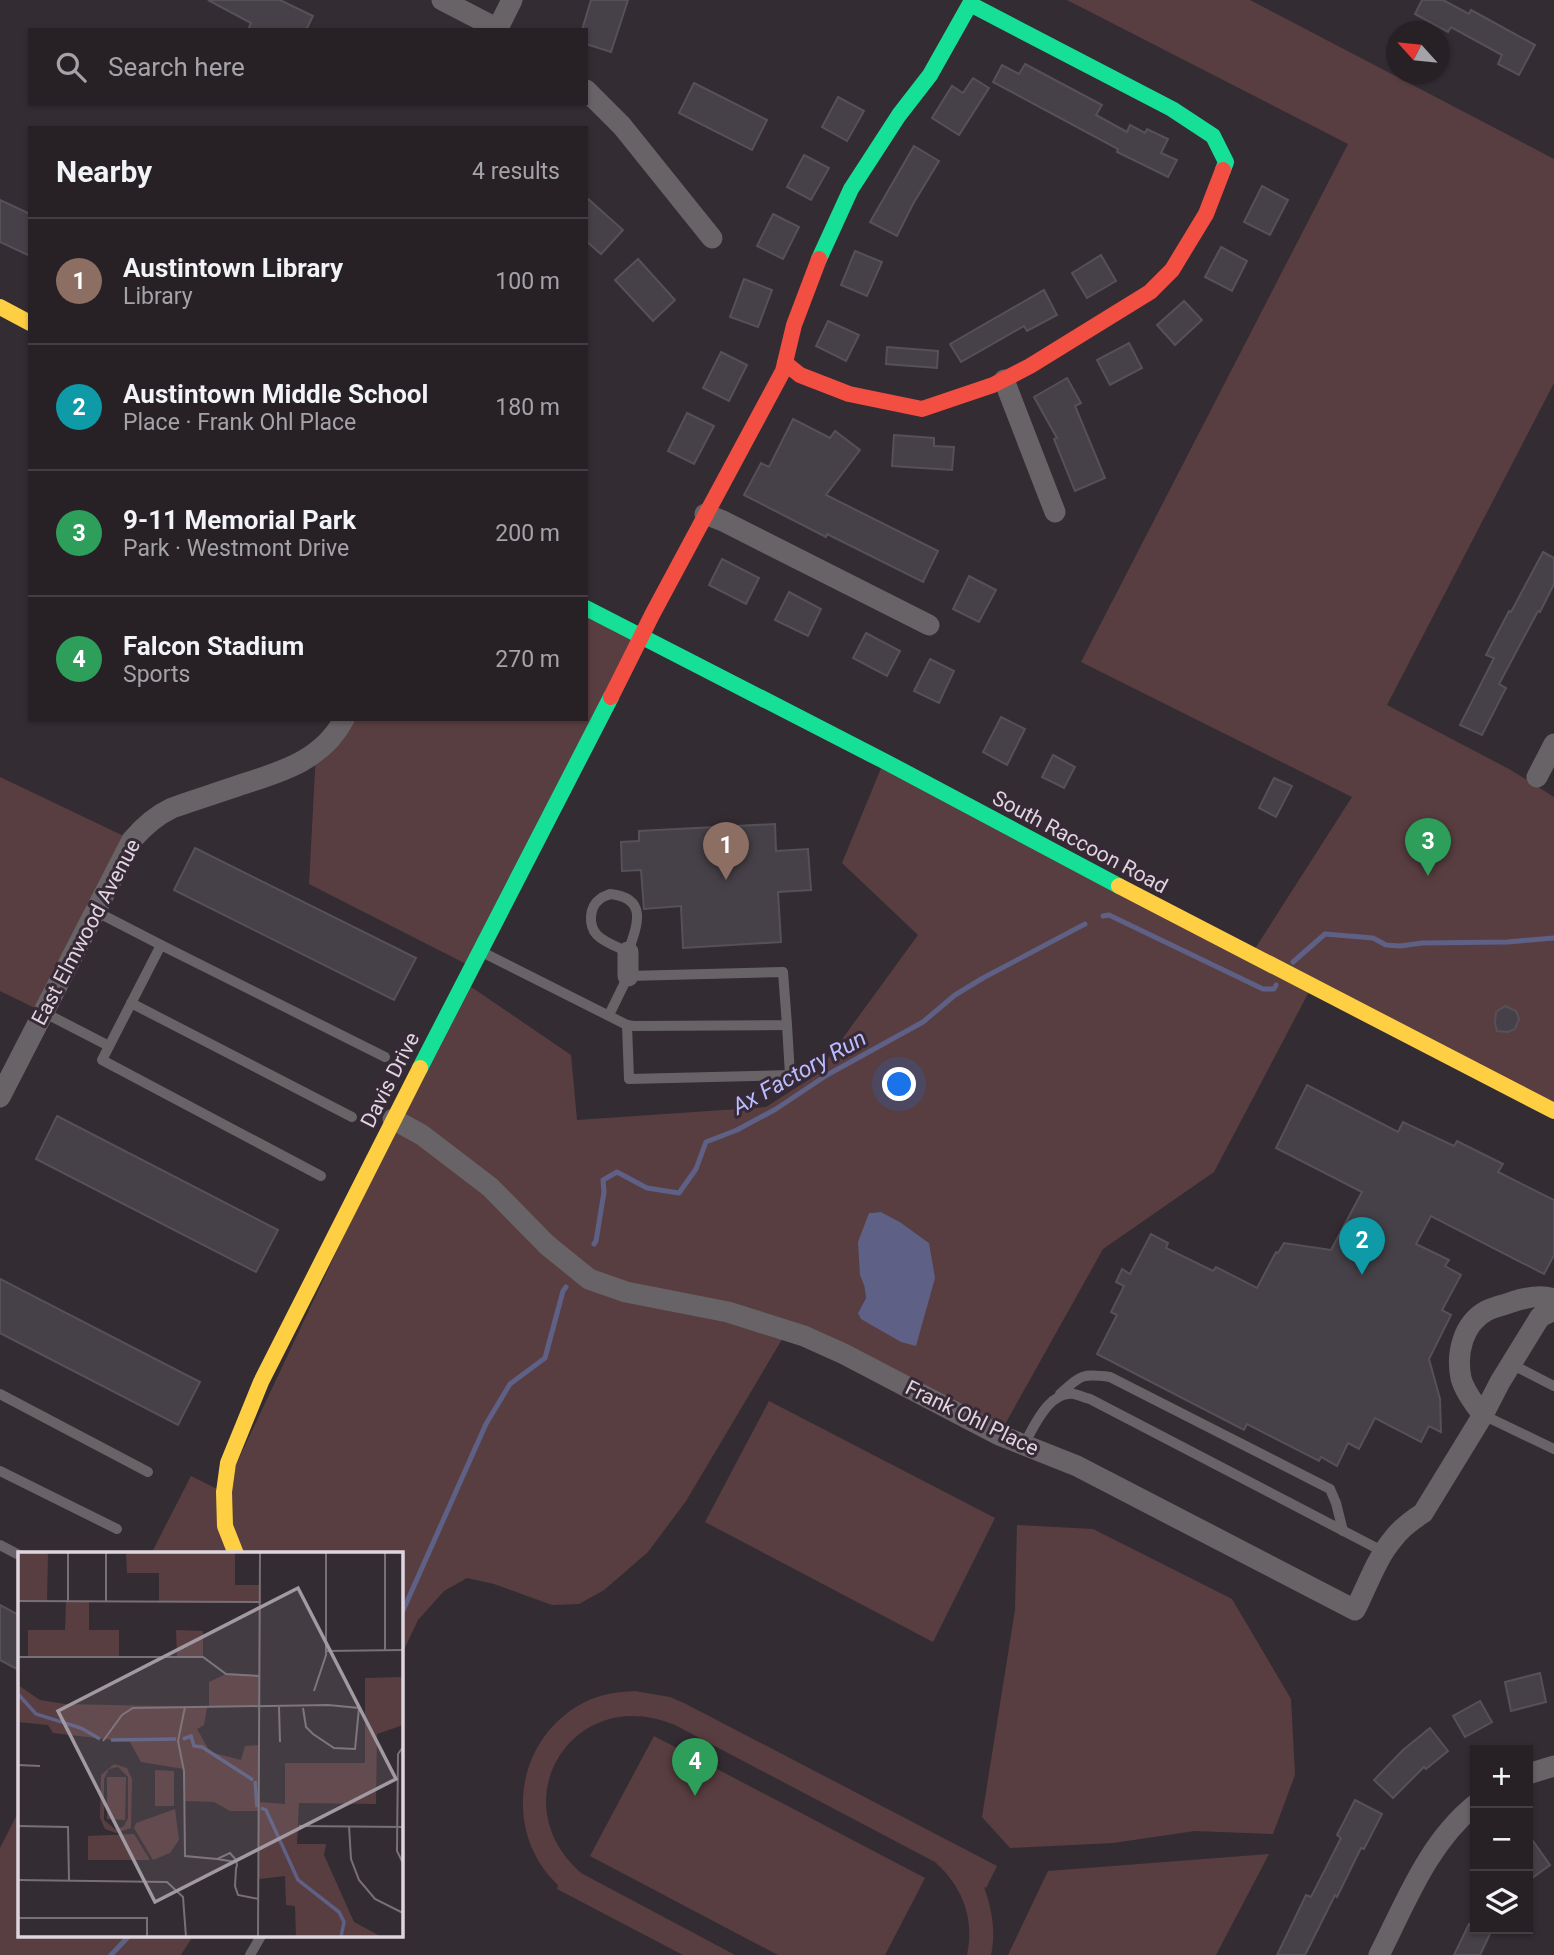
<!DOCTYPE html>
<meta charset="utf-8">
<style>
body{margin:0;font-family:Roboto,sans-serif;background:#2f292e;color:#f1f3f6}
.controls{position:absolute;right:21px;bottom:21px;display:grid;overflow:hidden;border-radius:0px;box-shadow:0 2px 5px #0004}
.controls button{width:63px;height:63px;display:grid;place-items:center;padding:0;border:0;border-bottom:2px solid #433e43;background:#272126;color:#f1f3f6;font:35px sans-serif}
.compass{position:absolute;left:1386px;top:21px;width:63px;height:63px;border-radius:50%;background:#272126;box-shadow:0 2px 5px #0004;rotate:297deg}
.you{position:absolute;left:900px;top:1085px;width:24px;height:24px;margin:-18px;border:5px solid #fff;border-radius:50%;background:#1a73e8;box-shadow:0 0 0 10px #1a73e833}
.badge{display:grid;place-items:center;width:46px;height:46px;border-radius:50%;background:#b45309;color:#fff;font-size:23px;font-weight:700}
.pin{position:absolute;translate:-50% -58px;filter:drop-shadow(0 2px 4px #0008)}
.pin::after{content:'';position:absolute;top:37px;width:24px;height:21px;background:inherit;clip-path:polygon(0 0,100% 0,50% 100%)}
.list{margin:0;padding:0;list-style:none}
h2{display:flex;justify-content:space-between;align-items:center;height:91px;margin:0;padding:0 28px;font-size:30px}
h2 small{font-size:23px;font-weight:400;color:#a4a3a7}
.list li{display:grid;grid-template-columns:46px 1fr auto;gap:21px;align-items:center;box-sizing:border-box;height:126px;padding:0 28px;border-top:2px solid #433e43}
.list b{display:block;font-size:26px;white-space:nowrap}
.list p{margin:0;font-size:23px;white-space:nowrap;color:#a4a3a7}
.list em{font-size:23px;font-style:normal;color:#a4a3a7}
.icon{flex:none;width:38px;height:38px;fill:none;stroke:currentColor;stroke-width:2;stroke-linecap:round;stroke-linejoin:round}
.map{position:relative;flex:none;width:1554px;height:1955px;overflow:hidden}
.search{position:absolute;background:#272126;box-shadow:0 2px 5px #0004;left:28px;top:28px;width:560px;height:77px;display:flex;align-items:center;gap:18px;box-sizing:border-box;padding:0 24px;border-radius:0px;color:#a4a3a7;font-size:26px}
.panel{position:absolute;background:#272126;box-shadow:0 2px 5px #0004;left:28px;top:126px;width:560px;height:595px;border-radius:0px}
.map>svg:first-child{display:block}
.green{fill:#593e41;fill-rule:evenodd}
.water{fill:#5e6085}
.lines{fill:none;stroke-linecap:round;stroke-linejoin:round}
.stream{stroke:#5e6085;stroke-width:5}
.building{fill:#464148;stroke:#565058;stroke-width:2}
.lane{stroke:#686366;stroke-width:10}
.street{stroke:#686366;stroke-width:21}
.fast{stroke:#16e098;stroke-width:16}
.slow{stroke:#ffcf43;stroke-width:16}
.jam{stroke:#f24e42;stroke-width:16}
.labels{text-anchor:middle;stroke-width:6;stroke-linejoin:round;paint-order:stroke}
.street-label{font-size:21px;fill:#ded5de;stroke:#372936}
.water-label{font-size:23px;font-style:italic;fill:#b8bdff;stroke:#372936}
.inset-river{fill:none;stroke:#5e6085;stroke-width:3.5}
.inset-road{fill:none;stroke:#787077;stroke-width:2}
.view{fill:#a29aa2;fill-opacity:0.15;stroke:#a29aa2;stroke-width:3.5}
.inset-edge{fill:none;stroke:#ded5de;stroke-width:3.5}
</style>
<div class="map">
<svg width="1554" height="1955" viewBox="0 0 1554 1955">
<rect width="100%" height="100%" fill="#342c33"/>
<!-- green -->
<g class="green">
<path d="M1067,0H1250L1554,159V383L1387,705L1509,769L1554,797V1111L1312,986L1214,1172L1103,1249L999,1435L787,1331L686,1501L648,1552L604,1590L579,1604L552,1605L494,1584L467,1578L444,1591L418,1620L401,1656V1554H151L191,1476L223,1492L464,982L571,1055L577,1120L766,1107L816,1075L918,935L842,863L884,761L1251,955L1352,797L1081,662L1348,144ZM881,1212L900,1222L929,1243L858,1313L866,1298L864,1285L869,1213Z"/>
<polygon points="586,608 642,637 472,967 309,884 316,753 344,719 586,719"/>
<polygon points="0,777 132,840 43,1012 0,991"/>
<polygon points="769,1401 995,1518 933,1642 705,1522"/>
<polygon points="1017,1525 1093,1529 1232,1599 1291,1699 1295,1775 1273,1834 1195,1831 1113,1843 1010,1848 982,1817 1015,1610"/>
<path d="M635,1691L670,1697L686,1704L997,1866L986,1888L984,1887C992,1909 996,1932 991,1955H967C975,1918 962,1886 935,1862L675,1725C574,1682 499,1801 581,1873L735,1955H683L557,1889L558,1885C502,1832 515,1739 583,1703C600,1694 617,1692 635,1691Z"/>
<polygon points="654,1736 925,1878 885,1955 778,1955 590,1856"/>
<polygon points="19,1811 19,1936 193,1936 181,1955 0,1955 0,1848"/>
<polygon points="1269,1854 1216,1955 1008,1955 1048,1871"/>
</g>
<!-- water -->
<polygon class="water" points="881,1212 900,1222 929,1243 935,1278 916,1346 901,1342 861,1319 858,1313 866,1298 864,1285 860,1275 858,1242 869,1213"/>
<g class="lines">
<!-- stream -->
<g class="stream">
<polyline points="1103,916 1109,915 1263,989 1274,989 1276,985"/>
<polyline points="1293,962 1325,934 1373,938 1386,945 1400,946 1422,943 1507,942 1554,938"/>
<polyline points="594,1244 596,1241 604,1192 603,1180 617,1172 647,1188 679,1193 696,1169 706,1142 737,1130 776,1109 827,1075 923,1022 955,995 983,978 1085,924"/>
<polyline points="401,1615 486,1424 510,1384 545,1358 563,1291 566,1287"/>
<polyline points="111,1955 129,1936"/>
</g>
</g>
<!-- building -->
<g class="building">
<polygon points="208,0 280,0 313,16 306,30 248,30 251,23"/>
<polygon points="591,0 628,0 611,52 586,44 586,30 582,30"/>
<polygon points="1422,0 1443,0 1469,14 1471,10 1535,45 1519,75 1498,64 1502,55 1451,27 1448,32 1415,14"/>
<polygon points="1025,64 1102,105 1096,115 1127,132 1130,125 1145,133 1147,129 1168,139 1161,153 1177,160 1168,177 1117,152 1118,149 993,82 1002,65 1019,74"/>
<polygon points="973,78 989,88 959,135 932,118 952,86 963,93"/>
<polygon points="694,83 767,120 752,150 679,113"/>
<polygon points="838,97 864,111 847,141 822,127"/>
<polygon points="914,146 939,161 913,204 897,236 870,222"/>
<polygon points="804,155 829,168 811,200 787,187"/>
<polygon points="1262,186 1288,200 1270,235 1244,222"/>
<polygon points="586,197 623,230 601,254 586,241"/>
<polygon points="0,200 30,214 30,256 0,242"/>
<polygon points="773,214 799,227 783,259 757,246"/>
<polygon points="1221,247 1247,261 1232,291 1205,277"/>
<polygon points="855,251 882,262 867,296 841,285"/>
<polygon points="1101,255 1116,281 1087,298 1072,273"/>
<polygon points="638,259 675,300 653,321 615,280"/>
<polygon points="744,279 772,290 758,327 730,317"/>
<polygon points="1044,290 1057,315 1027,331 1024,326 961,362 950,344"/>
<polygon points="1184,301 1202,320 1175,345 1157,325"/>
<polygon points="828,321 859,335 846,361 816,346"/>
<polygon points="1129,343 1142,368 1110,385 1097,360"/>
<polygon points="887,347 938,351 937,368 886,364"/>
<polygon points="721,352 747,365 729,401 703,388"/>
<polygon points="1067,378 1081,403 1075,406 1105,478 1075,491 1054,439 1057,438 1034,397"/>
<polygon points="687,413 714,426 694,464 668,451"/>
<polygon points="793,419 830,438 835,431 860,450 826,495 938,551 923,582 827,534 826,537 744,495 761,463 769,467"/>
<polygon points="894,435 934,438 934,446 954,447 952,470 892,466"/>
<polygon points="1543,552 1554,558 1554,584 1540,612 1538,611 1499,684 1506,688 1482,735 1460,725 1494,658 1486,655 1509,611 1511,612"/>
<polygon points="722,559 759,578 746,604 709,585"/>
<polygon points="969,576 996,590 979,622 953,609"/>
<polygon points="789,592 821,609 808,636 775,620"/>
<polygon points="866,633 900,651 887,676 853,658"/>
<polygon points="930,659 954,671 939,703 914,691"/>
<polygon points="1001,717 1025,729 1007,765 983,752"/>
<polygon points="1053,755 1075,767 1064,788 1042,777"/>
<polygon points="1274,778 1292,786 1276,817 1259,808"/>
<polygon points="775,824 776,851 808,849 811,890 778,892 781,942 683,948 681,906 644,909 641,870 622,871 621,842 639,841 639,831"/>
<polygon points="195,848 416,958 394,1000 174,890"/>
<polygon points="1505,1006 1516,1011 1519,1019 1515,1029 1508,1032 1497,1031 1495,1023 1496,1012"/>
<polygon points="1307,1085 1398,1132 1403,1122 1454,1146 1457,1141 1503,1164 1498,1172 1554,1200 1554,1255 1544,1274 1431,1216 1416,1244 1449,1260 1445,1266 1461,1275 1442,1310 1451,1315 1429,1359 1440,1399 1441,1432 1429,1426 1421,1442 1375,1418 1359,1449 1348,1443 1337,1466 1321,1457 1319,1461 1247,1424 1244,1430 1097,1354 1117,1315 1111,1312 1124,1286 1116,1282 1122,1269 1130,1274 1151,1234 1168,1243 1166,1248 1213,1271 1216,1267 1257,1288 1276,1252 1278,1253 1284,1243 1331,1250 1362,1192 1276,1148"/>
<polygon points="57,1116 278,1230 256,1272 36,1159"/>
<polygon points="0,1279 200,1382 178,1425 0,1333"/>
<polygon points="0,1605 19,1615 19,1670 0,1660"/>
<polygon points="1540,1673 1546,1702 1511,1711 1505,1682"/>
<polygon points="1480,1701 1492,1722 1465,1737 1453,1716"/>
<polygon points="1430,1728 1448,1751 1426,1769 1424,1767 1393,1798 1374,1780 1403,1750"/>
<polygon points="1355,1800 1382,1814 1364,1849 1361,1848 1337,1897 1335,1895 1305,1955 1277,1955 1306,1895 1311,1897 1341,1838 1337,1835"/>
<polygon points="1528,1834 1550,1865 1528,1881"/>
<polygon points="1469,1924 1475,1929 1490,1934 1480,1955 1454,1955"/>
</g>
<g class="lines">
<!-- lane -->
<g class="lane">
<path d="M610,894C649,898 637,926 628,952C618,947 605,943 597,935C588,925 589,907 600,899C603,896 607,896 610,894Z"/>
<polyline points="95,911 161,945"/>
<polyline points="482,952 627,1025 634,1026 787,1025 783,972 628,976 609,1015"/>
<polyline points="131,1003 352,1117"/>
<polyline points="43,1012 109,1046"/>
<polyline points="627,1025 629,1079 790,1075 787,1025"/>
<polyline points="321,1176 102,1060 161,945 385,1057"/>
<polyline points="1511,1364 1554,1386"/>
<polyline points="0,1394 148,1472"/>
<path d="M1060,1394C1081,1375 1082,1373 1110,1377L1330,1489L1336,1503L1343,1531"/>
<polyline points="1483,1415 1554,1449"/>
<path d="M1024,1444C1034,1427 1049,1390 1074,1394C1079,1395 1085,1398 1090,1399L1384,1552"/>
<polyline points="0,1471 117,1529"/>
<polyline points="0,1545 19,1555"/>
<polyline points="250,1955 261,1936"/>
</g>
<!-- street -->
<g class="street">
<polyline points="442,0 500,30"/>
<polyline points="498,28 512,0"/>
<polyline points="586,90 622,126 712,238"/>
<polyline points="1004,380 1055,512"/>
<polyline points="705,514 723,521 929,625"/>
<polyline points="1537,777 1554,744"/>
<polyline points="628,952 628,976"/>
<path d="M0,1097L132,840C144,826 155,816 172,808C194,800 217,793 240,785C281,772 323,760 344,719"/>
<path d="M393,1119L422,1135L490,1187L547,1245L589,1279L626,1292L728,1312L804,1336L844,1354L999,1435L1077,1466L1355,1610C1367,1587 1376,1559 1393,1539C1401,1528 1412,1520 1423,1513L1483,1415"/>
<path d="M1554,1299C1541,1294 1524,1298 1512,1302C1504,1305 1494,1307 1486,1311C1463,1324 1456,1353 1461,1378C1464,1390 1475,1405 1483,1415L1500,1382L1540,1317L1554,1310"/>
<polyline points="1528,1774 1554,1766"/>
<path d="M1379,1955C1406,1902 1428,1843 1475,1805"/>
</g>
<!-- fast -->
<g class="fast">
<polyline points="819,259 851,189 899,115 930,75 970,4 1172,109 1213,136 1226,162 1223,170"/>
<polyline points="586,608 884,761 1119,886"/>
<polyline points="420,1068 611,697"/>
</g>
<!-- slow -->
<g class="slow">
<polyline points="0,307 30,323"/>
<polyline points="1119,886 1554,1111"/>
<polyline points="236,1554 225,1526 224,1492 228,1463 261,1382 420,1068"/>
</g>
<!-- jam -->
<g class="jam">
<polyline points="785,363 800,375 849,394 922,409 993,385 1030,366 1150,292 1172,270 1206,214 1223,170"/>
<polyline points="611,697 653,613 783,371 794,325 819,259"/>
</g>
</g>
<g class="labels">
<!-- street labels -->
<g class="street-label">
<text transform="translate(1080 842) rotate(28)" y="7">South Raccoon Road</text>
<text transform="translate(86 932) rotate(-62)" y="7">East Elmwood Avenue</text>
<text transform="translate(390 1080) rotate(-63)" y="7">Davis Drive</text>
<text transform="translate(972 1418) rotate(26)" y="7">Frank Ohl Place</text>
</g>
<!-- water labels -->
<g class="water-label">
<text transform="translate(799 1072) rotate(-29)" y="8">Ax Factory Run</text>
</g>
</g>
<!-- overview -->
<g transform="translate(18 1552)">
<rect width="385" height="385" fill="#342c33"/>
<path d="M0,0H30L29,50L0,49ZM108,0H217V33H242L243,50H141V21H109ZM48,50H71V78H101V105H10V78H47ZM158,78L185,79V105H159ZM208,122L242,124V155H191V130ZM385,125V173L359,182L358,252L281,251L279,292H308L306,303L336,370L362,384H278L277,354L268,353L267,324L241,327V259H212L196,250L167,249L166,217L123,210L112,190L35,181L30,173L0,170V133L22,148L47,152L189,155L186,173L179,177L192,200L223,208L227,194L242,193L241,250L267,252V211H347V126ZM96,212L109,216L114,227L113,276L98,281L87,277L82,266L83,223ZM100,215L110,225V266L106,274L98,278L86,268V227L91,217ZM137,218L156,219V254H137ZM89,225H108L107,268L89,267ZM157,257L161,288L152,301L135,308L116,276L118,271ZM116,282L132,308H70V284Z" fill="#593e41" fill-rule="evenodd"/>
<path class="inset-river" d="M0,142L18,162L63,176L82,187M165,187L173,184L176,194L184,195L235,228M93,188L158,187M237,229L239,255M243,256L248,258L280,328L321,360L326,370L323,385"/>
<path class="inset-road" d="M0,49L243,50M50,50V0M88,50V0M367,98V0M308,99L385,98M0,105H185L208,122L242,124M296,139L308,103V0M167,155L160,189L166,219L167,304L199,307M261,155L262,190M85,189L104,163L115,156L310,153L341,156L337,197L316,196L295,182L288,175L285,156M385,195L380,202L379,299L385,311M0,213L22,214M0,274L50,275L51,328M281,274L385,275M331,274L333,307L341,328L357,347L385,361M218,310L199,307L212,301L218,308L219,313L218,317L217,334L220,343L241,347M0,328L149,330L165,345L168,385M0,366H129V385M240,385L242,0"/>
<path class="view" d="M280,36L378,227L137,350L40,159Z"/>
<rect width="385" height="385" class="inset-edge"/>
</g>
</svg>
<div class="controls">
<button>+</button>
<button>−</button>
<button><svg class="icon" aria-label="layers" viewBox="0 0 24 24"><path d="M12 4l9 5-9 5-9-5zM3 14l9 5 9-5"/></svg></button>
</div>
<svg class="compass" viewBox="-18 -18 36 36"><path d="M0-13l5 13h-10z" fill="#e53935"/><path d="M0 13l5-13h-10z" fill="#a4a3a7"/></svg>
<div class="you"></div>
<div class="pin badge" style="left:726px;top:880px;background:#8d6e63">1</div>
<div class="pin badge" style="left:1362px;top:1275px;background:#0f9aa8">2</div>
<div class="pin badge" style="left:1428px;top:876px;background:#2e9e5b">3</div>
<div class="pin badge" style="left:695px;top:1796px;background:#2e9e5b">4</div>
<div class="search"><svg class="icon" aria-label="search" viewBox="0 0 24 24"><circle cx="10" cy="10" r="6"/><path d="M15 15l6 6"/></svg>Search here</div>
<section class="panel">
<h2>Nearby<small>4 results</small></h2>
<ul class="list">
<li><span class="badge" style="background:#8d6e63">1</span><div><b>Austintown Library</b><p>Library</p></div><em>100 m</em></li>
<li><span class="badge" style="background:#0f9aa8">2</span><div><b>Austintown Middle School</b><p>Place · Frank Ohl Place</p></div><em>180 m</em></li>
<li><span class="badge" style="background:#2e9e5b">3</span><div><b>9-11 Memorial Park</b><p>Park · Westmont Drive</p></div><em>200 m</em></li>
<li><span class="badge" style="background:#2e9e5b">4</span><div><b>Falcon Stadium</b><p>Sports</p></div><em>270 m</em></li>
</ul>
</section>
</div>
